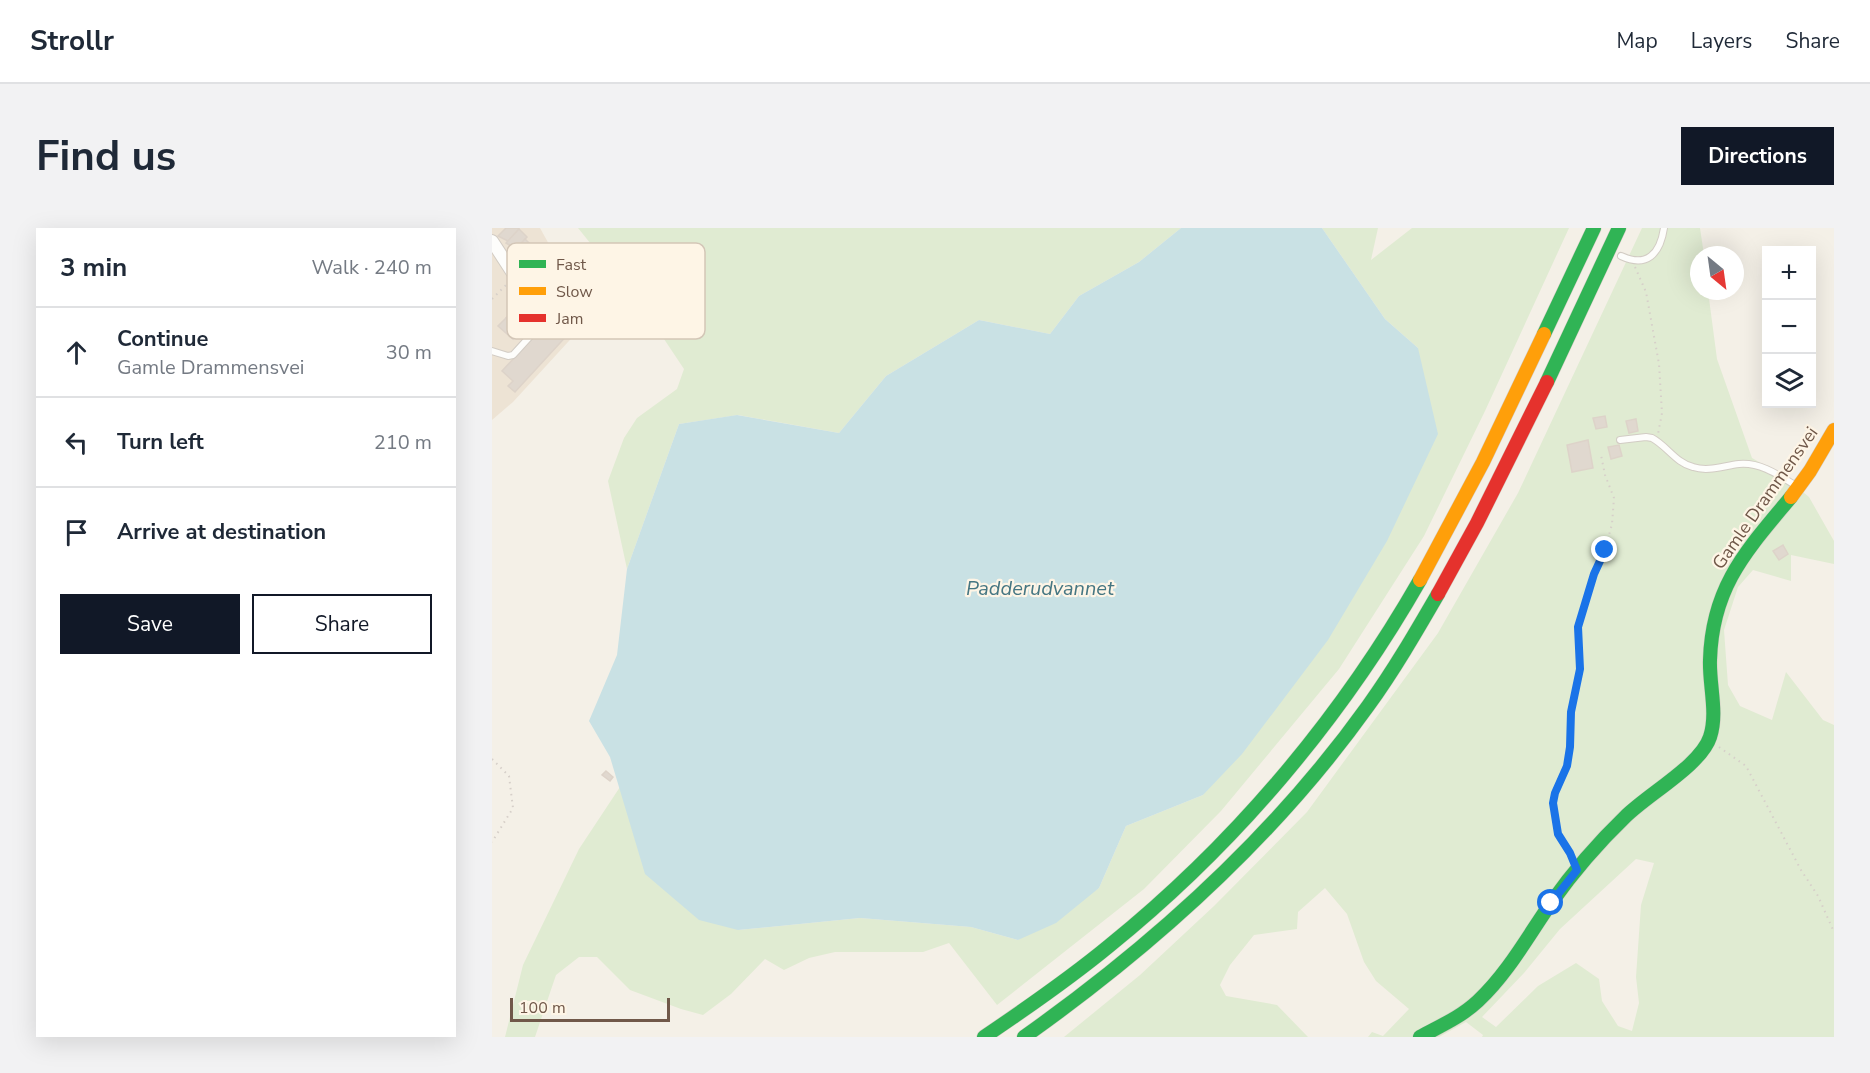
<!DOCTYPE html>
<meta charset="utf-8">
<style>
body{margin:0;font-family:"Nunito Sans",sans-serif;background:#f2f2f3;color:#1f2937}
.controls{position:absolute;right:18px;top:18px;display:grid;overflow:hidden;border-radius:0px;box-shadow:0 6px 24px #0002}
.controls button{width:54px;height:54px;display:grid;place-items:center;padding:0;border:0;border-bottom:2px solid #e0e1e3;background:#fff;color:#1f2937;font:30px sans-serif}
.compass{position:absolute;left:1198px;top:18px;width:54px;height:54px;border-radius:50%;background:#fff;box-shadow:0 6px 24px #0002;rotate:151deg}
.scale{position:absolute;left:18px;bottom:15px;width:160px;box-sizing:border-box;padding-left:6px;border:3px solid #705849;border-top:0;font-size:16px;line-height:21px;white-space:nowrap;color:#705849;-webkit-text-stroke:4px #fef5e6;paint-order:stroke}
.stop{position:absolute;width:18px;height:18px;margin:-14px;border:4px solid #1a73e8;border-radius:50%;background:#fff}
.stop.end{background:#1a73e8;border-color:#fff;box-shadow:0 2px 6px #0008}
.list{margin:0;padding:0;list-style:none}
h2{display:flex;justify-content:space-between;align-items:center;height:78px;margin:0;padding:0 24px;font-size:26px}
h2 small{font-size:20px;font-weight:400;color:#747a83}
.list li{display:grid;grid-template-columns:39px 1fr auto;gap:18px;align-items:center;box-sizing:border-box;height:90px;padding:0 24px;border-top:2px solid #e0e1e3}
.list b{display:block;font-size:22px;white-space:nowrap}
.list p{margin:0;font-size:20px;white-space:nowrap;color:#747a83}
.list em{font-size:20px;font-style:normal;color:#747a83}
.actions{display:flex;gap:12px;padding:18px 24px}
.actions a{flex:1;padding:14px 0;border:2px solid #111827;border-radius:0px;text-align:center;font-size:21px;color:#111827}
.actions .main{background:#111827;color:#fff}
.icon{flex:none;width:33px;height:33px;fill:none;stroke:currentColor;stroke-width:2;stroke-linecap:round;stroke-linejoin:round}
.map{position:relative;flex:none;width:1342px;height:809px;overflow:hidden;border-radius:0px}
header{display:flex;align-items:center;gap:36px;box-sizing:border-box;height:84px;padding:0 30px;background:#fff;border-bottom:2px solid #e0e1e3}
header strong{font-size:28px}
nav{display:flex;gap:33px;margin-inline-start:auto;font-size:21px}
.intro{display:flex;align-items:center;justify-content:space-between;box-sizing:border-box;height:144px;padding:0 36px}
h1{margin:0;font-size:42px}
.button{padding:15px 27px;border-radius:0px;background:#111827;color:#fff;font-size:21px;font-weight:700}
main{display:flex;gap:36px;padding:0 36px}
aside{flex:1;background:#fff;border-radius:0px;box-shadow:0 6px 24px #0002}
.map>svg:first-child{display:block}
.residential{fill:#ede3d4}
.green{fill:#e0ebd2;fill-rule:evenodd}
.water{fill:#c9e1e4}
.building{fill:#e0d8cf;stroke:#ddd3c9;stroke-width:1.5}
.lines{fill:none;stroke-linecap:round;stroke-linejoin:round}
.lane-casing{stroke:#d2ccc4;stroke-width:8}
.street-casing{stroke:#d2ccc4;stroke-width:14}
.fast-casing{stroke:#d3ccc4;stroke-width:15}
.slow-casing{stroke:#d3ccc4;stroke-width:15}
.jam-casing{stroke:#d3ccc4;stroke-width:15}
.path{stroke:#d6cfc9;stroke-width:2;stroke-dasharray:1.5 4.5;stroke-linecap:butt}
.lane{stroke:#fdfdfb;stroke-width:6}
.street{stroke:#fdfdfb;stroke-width:12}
.fast{stroke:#30b455;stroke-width:14}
.slow{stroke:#ff9f0a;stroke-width:14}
.jam{stroke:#e5322d;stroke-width:14}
.route{stroke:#1a73e8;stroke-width:8}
.labels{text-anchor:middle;stroke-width:4.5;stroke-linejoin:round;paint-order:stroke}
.street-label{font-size:18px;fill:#705849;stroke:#fef5e6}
.water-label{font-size:20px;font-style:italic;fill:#457682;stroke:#fef5e6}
.key{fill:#fef5e6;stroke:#d3c6b7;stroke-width:1.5}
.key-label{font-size:16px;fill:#705849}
</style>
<header>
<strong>Strollr</strong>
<nav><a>Map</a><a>Layers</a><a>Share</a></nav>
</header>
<div class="intro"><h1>Find us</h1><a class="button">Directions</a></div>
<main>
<aside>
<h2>3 min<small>Walk · 240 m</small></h2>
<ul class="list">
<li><svg class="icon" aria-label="ahead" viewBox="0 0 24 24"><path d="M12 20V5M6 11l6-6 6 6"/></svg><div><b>Continue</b><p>Gamle Drammensvei</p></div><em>30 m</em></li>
<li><svg class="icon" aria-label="left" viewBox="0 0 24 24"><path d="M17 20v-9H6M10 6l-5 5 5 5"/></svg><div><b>Turn left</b></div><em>210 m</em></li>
<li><svg class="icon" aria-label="arrive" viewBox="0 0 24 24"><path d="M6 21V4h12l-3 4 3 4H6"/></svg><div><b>Arrive at destination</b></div></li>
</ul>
<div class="actions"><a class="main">Save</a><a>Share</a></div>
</aside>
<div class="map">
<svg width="1342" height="809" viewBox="0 0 1342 809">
<rect width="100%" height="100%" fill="#f4f0e7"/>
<!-- residential -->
<polygon class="residential" points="0,0 48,0 98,90 21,174 0,192"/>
<!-- green -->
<g class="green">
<polygon points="86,0 689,0 647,34 587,68 558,106 487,92 394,148 347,205 246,187 187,196 135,341 116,253 132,210 145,190 185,161 192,141 170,108 145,95 100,91 111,31"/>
<polygon points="830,0 886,0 879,32 920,0 1077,0 993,183 932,308 847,441 729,583 652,661 505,777 457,715 431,724 343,724 317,730 292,742 273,731 239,766 211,787 189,781 138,762 105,729 87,729 64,747 43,809 13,809 31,737 87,621 128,559 135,582 246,702 368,690 479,699 526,712 607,660 634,598 711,567 926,120 893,91"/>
<path d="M1150,0H1208L1212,27H1207V63H1216L1225,131L1260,230L1293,249L1317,269L1342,313V336L1299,327V353L1261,342L1246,359L1232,402L1236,457L1248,478L1280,492L1294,444L1331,492L1342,497V809H990L991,807L974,794L947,809H876L880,804L891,808L917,781L884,753L872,734L855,686L833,660L806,684L805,701L762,707L738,737L728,757L734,768L785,777L816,809H572L648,747L722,678L815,584L946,405L1026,265ZM1144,631L1162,635L1149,677L1144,749L1147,775L1140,803L1126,798L1110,773L1107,751L1084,735L1046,758L1004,799L990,789L1032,745L1068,701Z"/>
</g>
<!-- water -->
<polygon class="water" points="689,0 830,0 893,91 926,120 946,206 895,313 836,412 750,526 711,567 634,598 607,660 564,695 526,712 479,699 368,690 246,702 207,692 153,646 118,529 97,493 125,427 135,341 187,196 245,187 347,205 394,148 487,92 558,106 587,68 647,34"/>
<!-- building -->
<g class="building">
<polygon points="14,0 26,0 27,1 16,13 6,8"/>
<polygon points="27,1 35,9 24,21 14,15"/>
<polygon points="33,11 41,19 29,30 20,25"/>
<polygon points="73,75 90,91 23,164 16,158 21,153 10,143"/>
<polygon points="21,82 33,93 28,102 14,90"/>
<polygon points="14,90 26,101 21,111 6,98"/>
<polygon points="1113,188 1115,199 1104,201 1101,190"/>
<polygon points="1144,191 1146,203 1137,205 1134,193"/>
<polygon points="1096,212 1101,240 1080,244 1075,217"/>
<polygon points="1127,217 1130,228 1119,231 1116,219"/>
<polygon points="1291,317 1296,326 1287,332 1281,323"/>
<polygon points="114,543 121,549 118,553 110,547"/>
</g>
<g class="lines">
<defs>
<g id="lane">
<path d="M1129,28C1155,40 1168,26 1172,0"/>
<polyline points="0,123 16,128 21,127 63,81"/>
<path d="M1128,212L1154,209L1160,210C1175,218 1184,235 1201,239C1216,244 1231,238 1247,236C1269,234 1288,248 1306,259"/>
</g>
<polyline id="street" points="0,13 52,93"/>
<g id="fast">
<polyline points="1052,106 1102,0"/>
<polyline points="1055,154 1127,0"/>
<path d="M492,809C535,780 577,751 617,718C742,617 848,492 928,352"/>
<path d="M532,809C662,717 783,608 876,478C902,442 924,404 946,366"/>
<path d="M928,809C948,798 969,789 986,773C1016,745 1036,708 1059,675C1081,644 1106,615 1133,589C1156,566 1209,537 1218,509C1226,485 1217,457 1218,432C1220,358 1255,322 1299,269"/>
</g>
<g id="slow">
<polyline points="1299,269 1318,243 1342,202"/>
<polyline points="928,352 991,234 1052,106"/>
</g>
<polyline id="jam" points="946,366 985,295 1055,154"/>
</defs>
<!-- lane casing -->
<use href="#lane" class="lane-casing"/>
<!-- street casing -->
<use href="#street" class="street-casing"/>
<!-- fast casing -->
<use href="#fast" class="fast-casing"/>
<!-- slow casing -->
<use href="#slow" class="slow-casing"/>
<!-- jam casing -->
<use href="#jam" class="jam-casing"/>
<!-- path -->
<g class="path">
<polyline points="1143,39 1154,64 1167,136 1170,185 1166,206"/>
<polyline points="0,71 15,56"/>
<polyline points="1227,519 1254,538 1309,642 1326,668 1342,704"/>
<polyline points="0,531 17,548 21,580 0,614"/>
<polyline points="1080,628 1066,606 1061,575 1063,565 1075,538 1078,519 1079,484 1088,441 1086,399 1094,367 1113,322 1120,296 1122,270 1113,247 1109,227"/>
</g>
<!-- lane -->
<use href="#lane" class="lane"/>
<!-- street -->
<use href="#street" class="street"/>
<!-- fast -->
<use href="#fast" class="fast"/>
<!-- slow -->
<use href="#slow" class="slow"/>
<!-- jam -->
<use href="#jam" class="jam"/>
</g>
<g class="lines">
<!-- route -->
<polyline class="route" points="1059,675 1085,642 1078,625 1066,606 1061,575 1063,565 1075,538 1078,519 1079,484 1088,441 1086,399 1102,346 1113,322"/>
</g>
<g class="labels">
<!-- street labels -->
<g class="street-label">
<text transform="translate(1273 270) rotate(-55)" y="6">Gamle Drammensvei</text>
</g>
<!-- water labels -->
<g class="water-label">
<text x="548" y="367">Padderudvannet</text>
</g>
</g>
<!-- legend -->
<rect x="15" y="15" width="198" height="96" rx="9" class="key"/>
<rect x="27" y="32" width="27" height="8" fill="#30b455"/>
<rect x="27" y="59" width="27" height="8" fill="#ff9f0a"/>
<rect x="27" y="86" width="27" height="8" fill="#e5322d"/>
<g class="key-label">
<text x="64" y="42">Fast</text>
<text x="64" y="69">Slow</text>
<text x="64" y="96">Jam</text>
</g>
</svg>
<div class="controls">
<button>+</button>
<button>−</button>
<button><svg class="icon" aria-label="layers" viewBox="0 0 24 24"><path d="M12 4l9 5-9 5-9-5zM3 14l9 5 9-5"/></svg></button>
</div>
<svg class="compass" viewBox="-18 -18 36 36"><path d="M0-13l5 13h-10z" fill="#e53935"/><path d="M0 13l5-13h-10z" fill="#747a83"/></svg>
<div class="scale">100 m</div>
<div class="stop" style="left:1059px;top:675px"></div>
<div class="stop end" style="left:1113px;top:322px"></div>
</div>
</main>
